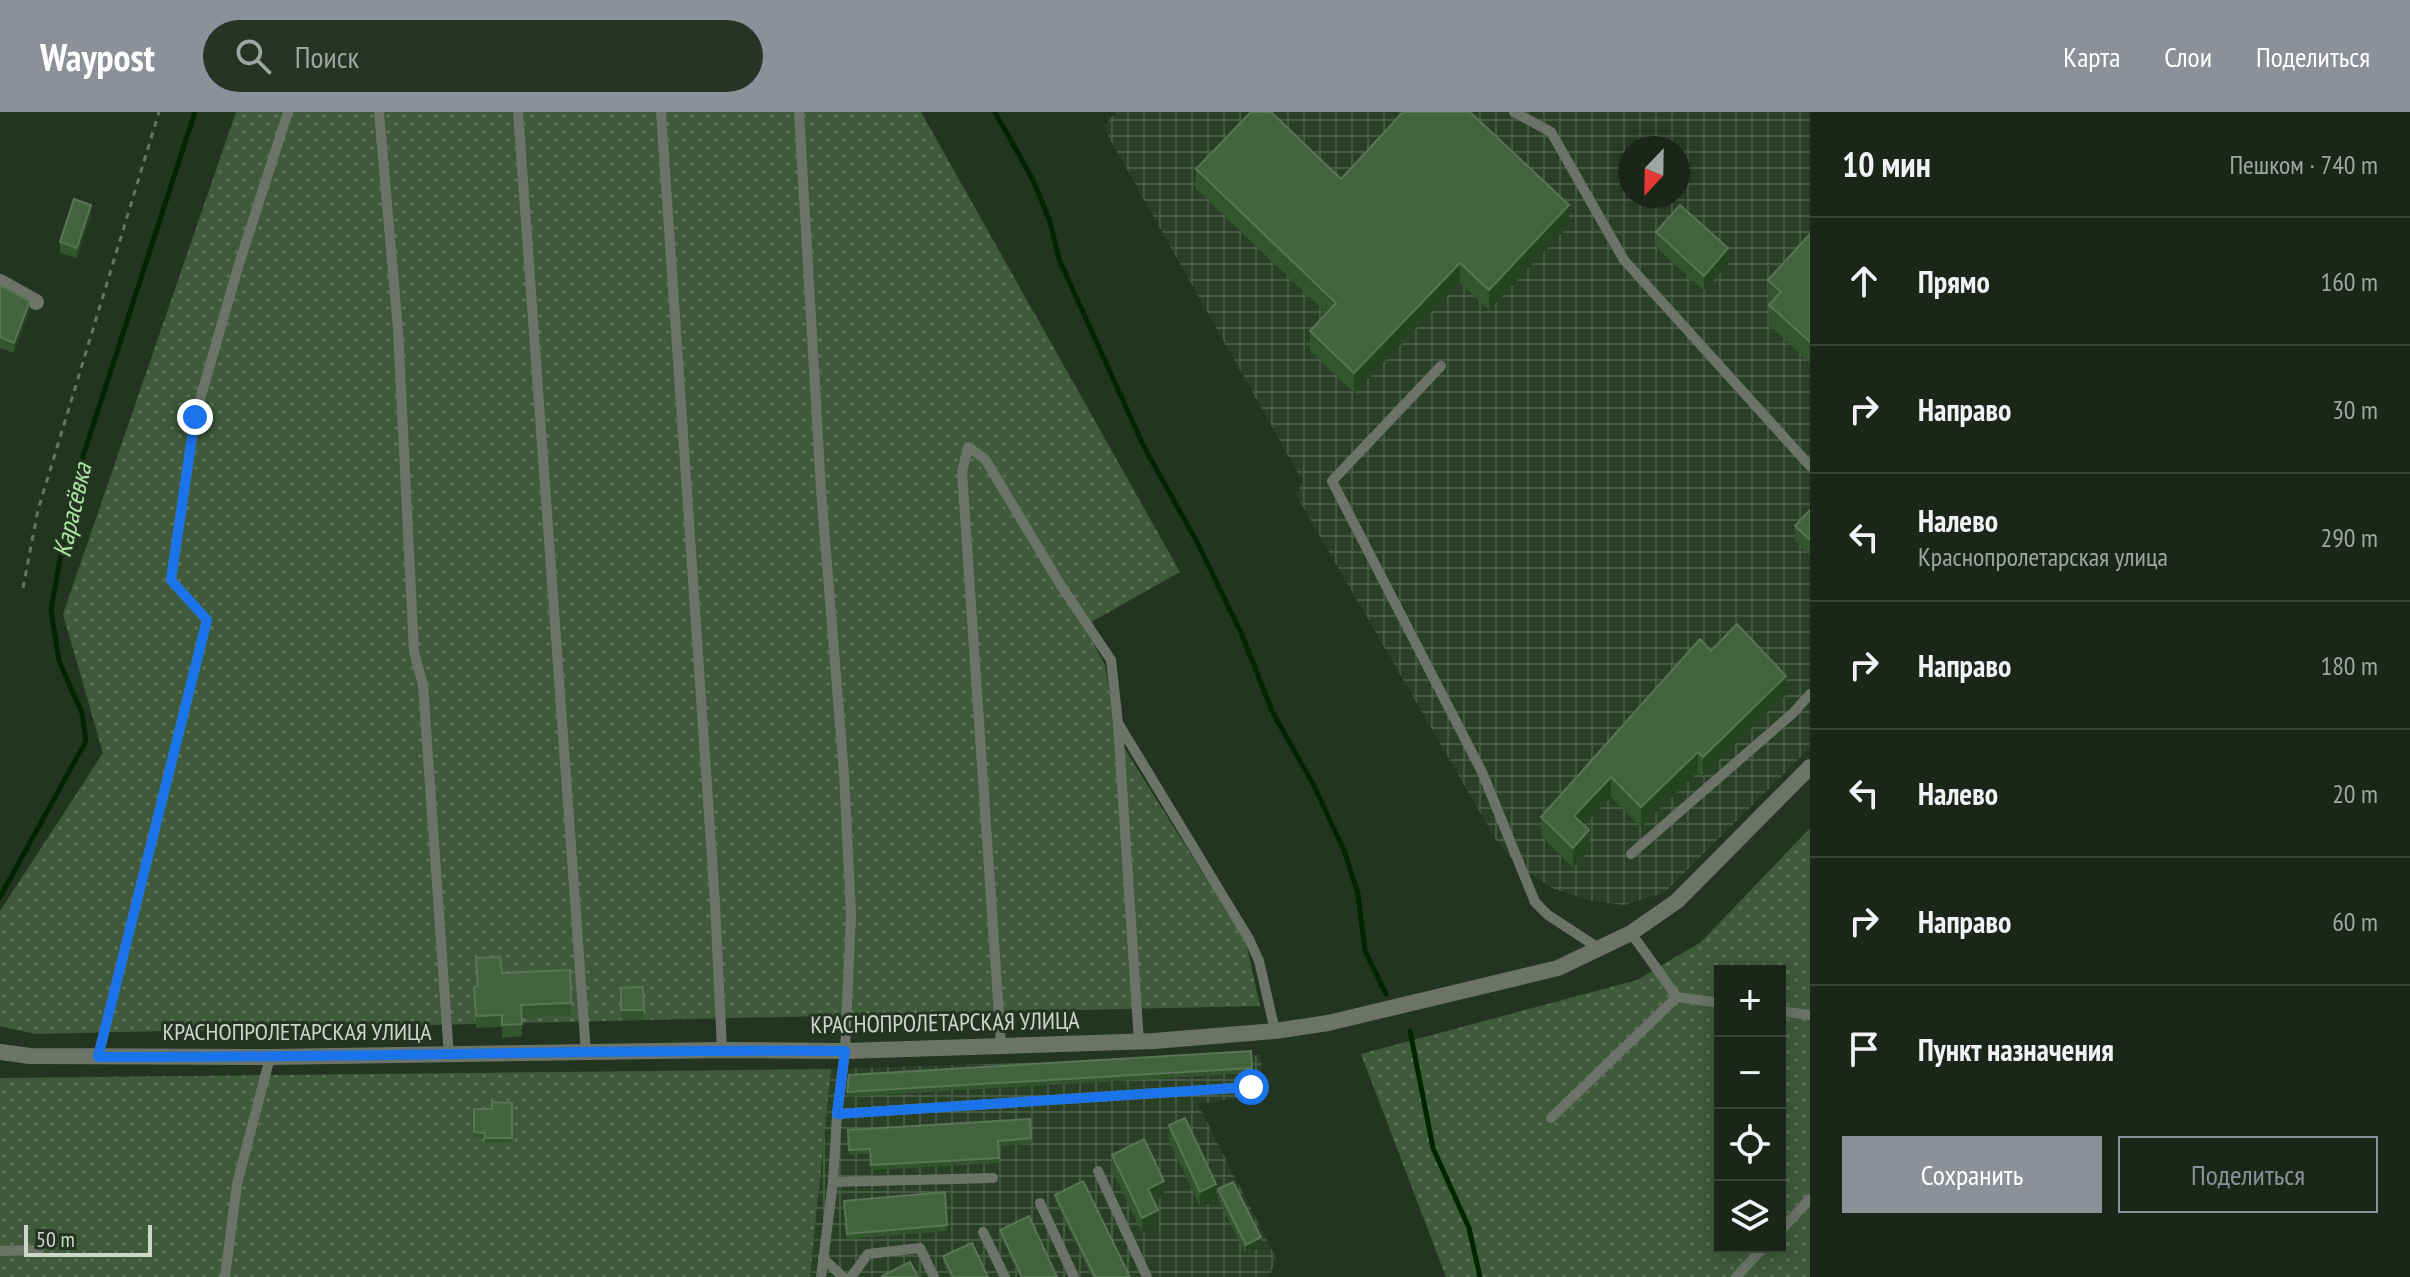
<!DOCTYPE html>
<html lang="ru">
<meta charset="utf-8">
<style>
body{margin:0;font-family:"PT Sans Narrow",sans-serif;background:#273325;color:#f1f3f6}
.controls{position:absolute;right:24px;bottom:24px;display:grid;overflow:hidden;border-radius:0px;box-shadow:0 4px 20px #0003}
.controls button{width:72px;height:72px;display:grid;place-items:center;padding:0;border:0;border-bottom:2px solid #384437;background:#1a2718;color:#f1f3f6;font:40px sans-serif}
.compass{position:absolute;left:1618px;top:24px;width:72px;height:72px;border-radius:50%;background:#1a2718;box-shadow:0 4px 20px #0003;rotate:202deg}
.scale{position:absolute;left:24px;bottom:20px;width:128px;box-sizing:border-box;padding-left:8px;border:4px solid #cdd8cb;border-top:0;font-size:22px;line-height:28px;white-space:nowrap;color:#cdd8cb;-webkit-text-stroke:6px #233420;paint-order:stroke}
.stop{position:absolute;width:24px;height:24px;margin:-18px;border:6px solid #1a73e8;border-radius:50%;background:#fff}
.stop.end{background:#1a73e8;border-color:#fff;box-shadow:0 2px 8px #0008}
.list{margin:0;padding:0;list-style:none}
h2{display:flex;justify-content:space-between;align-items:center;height:104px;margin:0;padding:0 32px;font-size:34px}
h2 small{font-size:26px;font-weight:400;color:#9fa5a2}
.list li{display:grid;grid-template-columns:52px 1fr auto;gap:24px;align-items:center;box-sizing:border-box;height:128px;padding:0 32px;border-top:2px solid #384437}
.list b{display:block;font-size:30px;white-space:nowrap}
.list p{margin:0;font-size:26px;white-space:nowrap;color:#9fa5a2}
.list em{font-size:26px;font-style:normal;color:#9fa5a2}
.actions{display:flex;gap:16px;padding:24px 32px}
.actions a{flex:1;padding:18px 0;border:2px solid #8c9099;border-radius:0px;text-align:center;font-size:28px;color:#8c9099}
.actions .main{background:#8c9099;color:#fff}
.icon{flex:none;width:44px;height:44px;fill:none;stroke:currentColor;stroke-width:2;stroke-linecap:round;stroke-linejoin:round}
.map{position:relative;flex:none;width:1810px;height:1165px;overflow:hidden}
header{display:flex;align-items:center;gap:48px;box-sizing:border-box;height:112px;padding:0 40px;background:#8c9099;color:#fff}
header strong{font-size:38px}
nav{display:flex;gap:44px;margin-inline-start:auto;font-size:28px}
.search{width:560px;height:72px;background:#273325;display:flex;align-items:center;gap:20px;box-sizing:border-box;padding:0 28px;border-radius:44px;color:#9fa5a2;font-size:30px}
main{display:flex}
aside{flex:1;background:#1a2718}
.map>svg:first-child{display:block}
.industrial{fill:url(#industrial-grid);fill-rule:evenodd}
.grass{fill:url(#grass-dots);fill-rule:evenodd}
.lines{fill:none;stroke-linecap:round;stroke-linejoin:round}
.stream{stroke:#022500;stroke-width:5}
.path{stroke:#677664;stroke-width:3;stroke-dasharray:6 6;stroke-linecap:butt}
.service{stroke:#6c746a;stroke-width:10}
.minor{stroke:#6c746a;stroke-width:16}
.wall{fill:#33552e}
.shaded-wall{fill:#254221}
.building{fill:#43633f;stroke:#597555;stroke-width:2}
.route{stroke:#1a73e8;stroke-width:10}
.labels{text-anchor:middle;stroke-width:6;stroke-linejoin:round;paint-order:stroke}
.street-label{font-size:24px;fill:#cdd8cb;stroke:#233420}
.water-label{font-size:26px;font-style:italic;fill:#ade6a4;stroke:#233420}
</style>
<header>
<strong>Waypost</strong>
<div class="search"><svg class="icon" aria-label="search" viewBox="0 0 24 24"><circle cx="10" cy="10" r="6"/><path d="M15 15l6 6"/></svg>Поиск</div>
<nav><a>Карта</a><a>Слои</a><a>Поделиться</a></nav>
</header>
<main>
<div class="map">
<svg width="1810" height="1165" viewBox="0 0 1810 1165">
<defs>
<pattern id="industrial-grid" width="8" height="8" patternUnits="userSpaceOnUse" patternTransform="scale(2)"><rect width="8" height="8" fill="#293f26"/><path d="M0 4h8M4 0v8" fill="none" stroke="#475a44"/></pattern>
<pattern id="grass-dots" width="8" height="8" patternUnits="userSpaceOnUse" patternTransform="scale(2)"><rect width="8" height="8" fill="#3e5a3a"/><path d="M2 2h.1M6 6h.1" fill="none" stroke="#597155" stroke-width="1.8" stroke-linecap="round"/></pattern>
</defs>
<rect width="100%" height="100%" fill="#233420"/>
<!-- industrial -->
<g class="industrial">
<path d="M1116,0H1810V636L1664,781L1624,793L1587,788L1554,777L1519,755L1496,728L1296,383L1303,370L1103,15ZM1630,36H1678V84H1630Z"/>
<polygon points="1261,943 1263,982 1198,992 1276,1146 1269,1165 810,1165 831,957"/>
</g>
<!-- grass -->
<g class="grass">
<polygon points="236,0 921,0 1180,460 1084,514 1105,553 1116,623 1246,830 1260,894 35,922 0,914 0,799 103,641 63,502"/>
<path d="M1810,716V1165H1446L1361,942L1637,868L1701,830ZM1720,859H1780V1135H1720Z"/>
<polygon points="831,957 810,1165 0,1165 0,966"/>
</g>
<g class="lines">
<!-- stream -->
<g class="stream">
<polyline points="995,0 1033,68 1050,110 1059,147 1144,335 1197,430 1242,523 1273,601 1313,672 1344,738 1358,782 1365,839 1386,882"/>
<polyline points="0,785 86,629 82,601 59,549 51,498 73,375 195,0"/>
<polyline points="1410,919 1433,1036 1469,1116 1480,1165"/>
</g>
<!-- path -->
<polyline class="path" points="23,476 38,398 159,0"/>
<!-- service -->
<g class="service">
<polyline points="379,0 398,218 414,540 423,573 449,944"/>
<polyline points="518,0 586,941"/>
<polyline points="661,0 715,791 722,938"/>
<polyline points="799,0 821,378 844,662 851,802 845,939 837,1002 833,1070 821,1165"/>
<polyline points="1514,0 1551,20 1624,148 1810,354"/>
<polyline points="1441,254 1332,369 1482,660 1535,790 1548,803 1600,837"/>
<polyline points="1118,613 1139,930"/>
<polyline points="1631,742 1793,601 1810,582"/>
<polyline points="1631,821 1677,885 1720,891"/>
<polyline points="1780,899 1810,903"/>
<polyline points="1001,933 962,360 968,335 985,347 1060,472 1111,548 1118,611 1249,827 1259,849 1275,919"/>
<polyline points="98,945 207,508 171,468 195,305 239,152 288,0"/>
<polyline points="837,1002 1251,975"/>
<polyline points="1551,1006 1677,885"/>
<polyline points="1098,1059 1147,1165"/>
<polyline points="833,1070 993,1066"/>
<polyline points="1040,1091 1074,1165"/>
<polyline points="1780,1119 1810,1087"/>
<polyline points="983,1120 1005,1165"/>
<polyline points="0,1139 39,1138"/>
<polyline points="823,1146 843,1165"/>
<polyline points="225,1165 237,1072 270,945"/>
<polyline points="851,1165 868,1142 920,1136 934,1165"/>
<polyline points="1736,1165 1764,1135"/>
</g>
<!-- minor -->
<g class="minor">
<polyline points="0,170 36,190"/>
<polyline points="0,940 30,944 270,945 722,938 845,939 1154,929 1275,919 1328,911 1558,856 1631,821 1677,789 1810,655"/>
</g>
</g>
<!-- wall -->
<g class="wall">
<polygon points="1196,57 1341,67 1569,113 1489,198 1460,171 1354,281 1310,239 1310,219 1326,201 1196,77"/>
<polygon points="91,103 77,146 60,141 60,130"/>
<polygon points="1656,120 1728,152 1704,179 1656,135"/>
<polygon points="1810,122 1810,251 1769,213 1769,193 1771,191 1768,188 1768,168"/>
<polygon points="0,173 30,200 14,241 0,236"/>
<polygon points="1810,398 1810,443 1795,429 1795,414"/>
<polygon points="1711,539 1786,583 1703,664 1698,660 1641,715 1611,685 1584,713 1589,738 1573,756 1541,724 1541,705"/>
<polygon points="476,846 502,861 571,891 571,903 522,906 522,924 502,926 502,915 476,916 474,875 478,875"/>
<polygon points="643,875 644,908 621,908 621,876"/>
<polygon points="1251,939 1252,961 847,985 847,980"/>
<polygon points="512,991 512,1031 485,1031 485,1026 474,1025 474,997 492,997"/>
<polygon points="1030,1007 1031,1032 998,1034 999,1051 871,1058 870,1042 849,1043 848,1018"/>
<polygon points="1169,1013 1216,1088 1200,1095 1169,1028"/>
<polygon points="1112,1043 1164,1084 1154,1089 1158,1113 1142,1121 1112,1058"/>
<polygon points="1218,1077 1261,1136 1246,1143 1218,1087"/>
<polygon points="945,1080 947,1119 847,1127 844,1089"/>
<polygon points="1055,1083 1130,1165 1092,1165 1055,1088"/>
<polygon points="1000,1118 1057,1165 1020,1165 1000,1123"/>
<polygon points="943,1144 988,1165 950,1165 943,1150"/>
</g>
<!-- shaded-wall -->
<g class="shaded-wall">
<polygon points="91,93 91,103 77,146 77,136"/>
<polygon points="1569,93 1569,113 1489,198 1489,178"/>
<polygon points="1728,136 1728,152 1704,179 1704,164"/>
<polygon points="1460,151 1460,171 1354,281 1354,261"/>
<polygon points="30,189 30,200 14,241 14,231"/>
<polygon points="1786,564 1786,583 1703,664 1703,645"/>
<polygon points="1698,640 1698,660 1641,715 1641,695"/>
<polygon points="1611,665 1611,685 1574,723 1574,704"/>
<polygon points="1589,718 1589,738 1573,756 1573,736"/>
<polygon points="1164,1069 1164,1084 1148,1092 1148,1077"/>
<polygon points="1216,1072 1216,1088 1200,1095 1200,1080"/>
<polygon points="1158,1098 1158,1113 1142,1121 1142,1106"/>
<polygon points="1261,1125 1261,1136 1246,1143 1246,1133"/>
</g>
<!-- building -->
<g class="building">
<polygon points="1251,0 1271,0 1341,67 1403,0 1470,0 1569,93 1489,178 1460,151 1354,261 1310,219 1336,191 1196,57"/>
<polygon points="74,87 91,93 77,136 60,130"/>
<polygon points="1680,93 1728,136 1704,164 1656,120"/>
<polygon points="1810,122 1810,230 1769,193 1781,180 1768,168"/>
<polygon points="0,173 30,189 14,231 0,225"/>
<polygon points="1810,398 1810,428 1795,414"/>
<polygon points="1737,512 1786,564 1703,645 1698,640 1641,695 1611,665 1574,704 1589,718 1573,736 1541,705 1700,527 1711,539"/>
<polygon points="500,845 502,861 570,858 571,891 521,893 522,912 502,913 502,903 476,904 474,875 478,874 476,846"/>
<polygon points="643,875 644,898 621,898 621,876"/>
<polygon points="1251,939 1252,956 847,980 849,963"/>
<polygon points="492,990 512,991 512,1026 485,1026 485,1021 474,1020 474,997 492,997"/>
<polygon points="1185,1006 1216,1072 1200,1080 1169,1013"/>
<polygon points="1030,1007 1031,1026 998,1029 999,1046 871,1053 870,1037 849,1038 848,1018"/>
<polygon points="1144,1027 1164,1069 1148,1077 1158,1098 1142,1106 1112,1043"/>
<polygon points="1083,1069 1130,1165 1095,1165 1055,1083"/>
<polygon points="1233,1070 1261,1125 1246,1133 1218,1077"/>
<polygon points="945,1080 947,1113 847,1122 844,1089"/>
<polygon points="1029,1104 1057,1165 1022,1165 1000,1118"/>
<polygon points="972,1131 988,1165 953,1165 943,1144"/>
<polygon points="910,1150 918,1165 882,1165 882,1164"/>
</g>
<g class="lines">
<!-- route -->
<path class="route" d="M195,305L171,468L207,508L98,945C347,946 596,937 845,939L837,1002L1251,975"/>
</g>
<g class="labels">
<!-- street labels -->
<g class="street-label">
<text transform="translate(945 911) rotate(-1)" y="8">КРАСНОПРОЛЕТАРСКАЯ УЛИЦА</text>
<text x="297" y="928">КРАСНОПРОЛЕТАРСКАЯ УЛИЦА</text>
</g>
<!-- water labels -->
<g class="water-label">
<text transform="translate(72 398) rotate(-77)" y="9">Карасёвка</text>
</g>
</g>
</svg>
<div class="controls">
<button>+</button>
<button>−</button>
<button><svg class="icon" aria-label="locate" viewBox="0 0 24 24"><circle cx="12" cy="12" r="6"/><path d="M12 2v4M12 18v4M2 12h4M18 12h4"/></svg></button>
<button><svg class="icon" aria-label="layers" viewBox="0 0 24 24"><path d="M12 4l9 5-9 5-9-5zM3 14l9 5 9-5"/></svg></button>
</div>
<svg class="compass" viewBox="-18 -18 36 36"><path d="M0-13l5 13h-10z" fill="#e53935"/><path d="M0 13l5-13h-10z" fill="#9fa5a2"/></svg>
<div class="scale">50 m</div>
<div class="stop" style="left:1251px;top:975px"></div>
<div class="stop end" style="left:195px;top:305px"></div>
</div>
<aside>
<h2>10 мин<small>Пешком · 740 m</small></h2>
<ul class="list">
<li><svg class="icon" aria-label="ahead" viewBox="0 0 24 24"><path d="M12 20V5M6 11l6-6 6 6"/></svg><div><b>Прямо</b></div><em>160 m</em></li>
<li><svg class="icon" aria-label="right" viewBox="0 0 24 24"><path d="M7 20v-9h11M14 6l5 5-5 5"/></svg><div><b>Направо</b></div><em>30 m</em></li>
<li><svg class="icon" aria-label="left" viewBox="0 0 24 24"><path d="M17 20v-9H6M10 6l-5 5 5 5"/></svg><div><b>Налево</b><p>Краснопролетарская улица</p></div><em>290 m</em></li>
<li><svg class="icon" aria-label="right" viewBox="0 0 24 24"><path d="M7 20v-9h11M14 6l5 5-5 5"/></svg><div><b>Направо</b></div><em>180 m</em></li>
<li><svg class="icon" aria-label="left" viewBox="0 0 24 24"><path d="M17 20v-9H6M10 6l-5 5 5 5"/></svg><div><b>Налево</b></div><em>20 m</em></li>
<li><svg class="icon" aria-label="right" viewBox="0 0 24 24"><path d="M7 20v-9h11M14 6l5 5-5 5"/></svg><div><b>Направо</b></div><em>60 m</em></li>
<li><svg class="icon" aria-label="arrive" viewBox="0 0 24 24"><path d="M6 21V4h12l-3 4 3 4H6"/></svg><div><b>Пункт назначения</b></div></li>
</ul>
<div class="actions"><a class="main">Сохранить</a><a>Поделиться</a></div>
</aside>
</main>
